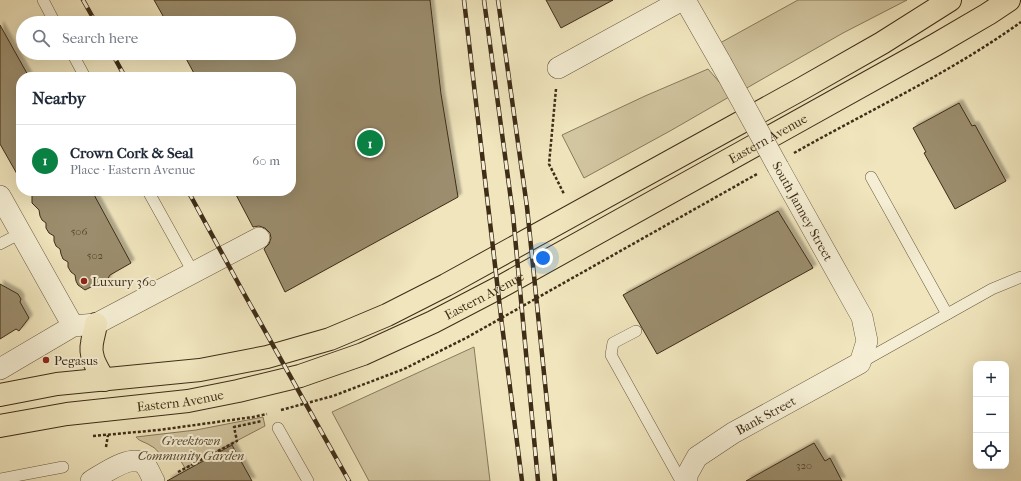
<!DOCTYPE html>
<meta charset="utf-8">
<style>
body{margin:0;font-family:"IM FELL French Canon",serif;background:#f2f2f3;color:#1f2937}
.controls{position:absolute;right:12px;bottom:12px;display:grid;overflow:hidden;border-radius:8px;box-shadow:0 4px 16px #0002}
.controls button{width:36px;height:36px;display:grid;place-items:center;padding:0;border:0;border-bottom:1px solid #e0e1e3;background:#fff;color:#1f2937;font:20px sans-serif}
.you{position:absolute;left:543px;top:258px;width:14px;height:14px;margin:-10px;border:3px solid #fff;border-radius:50%;background:#1a73e8;box-shadow:0 0 0 6px #1a73e833}
.badge{display:grid;place-items:center;width:26px;height:26px;border-radius:50%;background:#0b8043;color:#fff;font-size:13px;font-weight:700}
.pin{position:absolute;translate:-50% -50%;border:2px solid #fff;box-shadow:0 1px 4px #0006}
.list{margin:0;padding:0;list-style:none}
h2{display:flex;justify-content:space-between;align-items:center;height:52px;margin:0;padding:0 16px;font-size:17px}
h2 small{font-size:13px;font-weight:400;color:#747a83}
.list li{display:grid;grid-template-columns:26px 1fr auto;gap:12px;align-items:center;box-sizing:border-box;height:72px;padding:0 16px;border-top:1px solid #e0e1e3}
.list b{display:block;font-size:15px;white-space:nowrap}
.list p{margin:0;font-size:13px;white-space:nowrap;color:#747a83}
.list em{font-size:13px;font-style:normal;color:#747a83}
.icon{flex:none;width:22px;height:22px;fill:none;stroke:currentColor;stroke-width:2;stroke-linecap:round;stroke-linejoin:round}
.map{position:relative;flex:none;width:1021px;height:481px;overflow:hidden}
.search{position:absolute;background:#fff;box-shadow:0 4px 16px #0002;left:16px;top:16px;width:280px;height:44px;display:flex;align-items:center;gap:10px;box-sizing:border-box;padding:0 14px;border-radius:22px;color:#747a83;font-size:15px}
.panel{position:absolute;background:#fff;box-shadow:0 4px 16px #0002;left:16px;top:72px;width:280px;height:124px;border-radius:16px}
.map>svg:first-child{display:block}
.green{fill:#d2c6a1;stroke:#887a5c}
.building{fill:#9b8d6d;stroke:#3e2d17;filter:url(#shadow)}
.lines{fill:none;stroke-linecap:round;stroke-linejoin:round}
.lane-casing{stroke:#6a5b40;stroke-width:12}
.street-casing{stroke:#6a5b40;stroke-width:22}
.primary-casing{stroke:#3e2d17;stroke-width:24}
.path{stroke:#3e2d17;stroke-width:2.5;stroke-dasharray:3 2;stroke-linecap:butt}
.lane{stroke:#f5eed4;stroke-width:11}
.street{stroke:#f5eed4;stroke-width:21}
.primary{stroke:#f0e5bd;stroke-width:22}
.rail-casing{stroke:#3e2d17;stroke-width:4.5}
.rail{stroke:#f5eed4;stroke-width:3;stroke-dasharray:9;stroke-linecap:butt}
.street-bridge-casing{stroke:#6a5b40;stroke-width:22;stroke-linecap:butt}
.street-bridge{stroke:#f5eed4;stroke-width:21}
.poi-dot{fill:#8f2418;stroke:#f5eed4;stroke-width:1.5}
.labels{text-anchor:middle;stroke-width:4;stroke-linejoin:round;paint-order:stroke}
.number-label{font-size:11px;fill:#55452c}
.street-label{font-size:13px;fill:#3e2d17;stroke:#f5eed4}
.poi-label{font-size:13px;fill:#3e2d17;stroke:#f5eed4;text-anchor:start}
.park-label{font-size:13px;font-style:italic;fill:#5c4c33;stroke:#f5eed4}
</style>
<div class="map">
<svg width="1021" height="481" viewBox="0 0 1021 481">
<defs>
<filter id="shadow"><feDropShadow dx="3.5" dy="-3.5" stdDeviation="1" flood-color="#0004"/></filter>
</defs>
<rect width="100%" height="100%" fill="#f0e5bd"/>
<filter id="stains"><feTurbulence type="fractalNoise" baseFrequency=".005" numOctaves="4"/><feColorMatrix values="0 0 0 0 .2 0 0 0 0 .09 0 0 0 0 .02 0 0 0 .5 -.17"/></filter>
<radialGradient id="worn" r=".72"><stop offset=".6" stop-color="#630" stop-opacity="0"/><stop offset="1" stop-color="#630" stop-opacity=".3"/></radialGradient>
<!-- green -->
<g class="green">
<polygon points="798,0 907,0 843,33 745,89 720,43"/>
<polygon points="708,69 721,84 729,97 670,131 584,178 562,135 645,96"/>
<polygon points="474,347 490,481 369,481 332,412"/>
<path d="M263,417L265,426L185,468L176,453L163,459C160,454 156,448 151,446C146,442 140,442 136,437L196,430Z"/>
</g>
<!-- building -->
<g class="building">
<polygon points="154,0 430,0 441,94 458,197 285,292 264,249 269,244 271,238 270,233 265,228 259,226 253,227 234,191 291,191 291,77 196,77 183,53 289,53 289,23 167,23"/>
<polygon points="546,0 613,0 561,28"/>
<polygon points="0,25 29,77 21,77 21,181 0,144"/>
<polygon points="959,103 972,126 975,125 1006,181 955,209 924,153 926,152 913,128"/>
<polygon points="32,191 92,191 131,263 110,275 106,282 101,282 85,290 78,285 76,281 75,275 71,272 68,267 68,262 63,259 61,254 60,249 56,246 54,241 54,236 49,233 46,228 46,223 42,220 40,216 39,210 32,203"/>
<polygon points="778,211 813,268 657,354 623,295"/>
<polygon points="0,284 18,294 21,299 20,302 29,318 19,331 16,329 0,339"/>
<polygon points="814,443 825,461 830,458 842,481 746,481"/>
<polygon points="232,445 252,481 167,481"/>
</g>
<g class="lines">
<defs>
<g id="lane">
<polyline points="43,0 55,23"/>
<polyline points="72,53 85,77"/>
<polyline points="871,177 947,314"/>
<polyline points="148,191 193,272"/>
<polyline points="0,244 21,233"/>
<polyline points="636,331 613,343 611,355 681,481"/>
<polyline points="860,363 992,289 1021,277"/>
<polyline points="278,428 308,481"/>
<polyline points="0,479 63,467"/>
</g>
<g id="street">
<polyline points="685,0 721,63"/>
<polyline points="558,68 682,0"/>
<polyline points="0,196 73,326"/>
<polyline points="0,369 73,326 96,324 259,238"/>
<path d="M91,481C103,474 133,452 145,465C149,469 151,476 154,481"/>
<path id="s1" d="M687,481V475L697,457L733,433L860,363L867,341L862,317L778,167"/>
</g>
<g id="primary">
<path d="M96,324C95,331 93,336 92,343C89,357 98,369 104,380"/>
<polyline points="0,395 57,384 200,370 267,357 330,339 387,315 446,285 803,88 882,43 950,0"/>
<path id="s2" d="M0,426L67,414L188,401L238,391L300,376L363,354L433,322L502,286L935,45L988,14L1009,0"/>
</g>
</defs>
<!-- lane casing -->
<use href="#lane" class="lane-casing"/>
<!-- street casing -->
<use href="#street" class="street-casing"/>
<!-- primary casing -->
<use href="#primary" class="primary-casing"/>
<!-- path -->
<g class="path">
<polyline points="556,89 549,164 564,194"/>
<path d="M794,153C870,110 950,73 1021,22"/>
<polyline points="281,410 333,396 404,369 466,338 757,174"/>
<polyline points="93,436 159,430 253,417 267,414"/>
<polyline points="106,447 108,435"/>
<polyline points="178,472 237,441 234,427 262,421"/>
</g>
<!-- lane -->
<use href="#lane" class="lane"/>
<!-- street -->
<use href="#street" class="street"/>
<!-- primary -->
<use href="#primary" class="primary"/>
<defs>
<g id="rail">
<polyline points="83,0 96,23"/>
<polyline points="464,0 502,325 522,481"/>
<polyline points="484,0 513,215 538,481"/>
<polyline points="498,0 527,207 555,481"/>
<polyline points="112,53 125,77"/>
<polyline points="188,191 242,290 349,481"/>
</g>
</defs>
<!-- rail casing -->
<use href="#rail" class="rail-casing"/>
<!-- rail -->
<use href="#rail" class="rail"/>
<defs>
<polyline id="street-bridge" points="721,63 778,167"/>
</defs>
<!-- street-bridge casing -->
<use href="#street-bridge" class="street-bridge-casing"/>
<!-- street-bridge -->
<use href="#street-bridge" class="street-bridge"/>
</g>
<!-- markers -->
<g class="poi-dot">
<circle cx="84" cy="281" r="4"/>
<circle cx="46" cy="360" r="4"/>
</g>
<g class="labels">
<!-- number labels -->
<g class="number-label">
<text x="79" y="235">506</text>
<text x="95" y="259">502</text>
<text x="804" y="469">320</text>
</g>
<!-- street labels -->
<g class="street-label">
<text dy="5" stroke="none"><textPath href="#s2" startOffset="830">Eastern Avenue</textPath></text>
<text transform="translate(803 211) rotate(61)" y="5">South Janney Street</text>
<text dy="5" stroke="none"><textPath href="#s2" startOffset="506">Eastern Avenue</textPath></text>
<text dy="5" stroke="none"><textPath href="#s2" startOffset="182">Eastern Avenue</textPath></text>
<text dy="5" stroke="none"><textPath href="#s1" startOffset="107">Bank Street</textPath></text>
</g>
<!-- poi labels -->
<g class="poi-label">
<text x="92" y="286">Luxury 360</text>
<text x="54" y="365">Pegasus</text>
</g>
<!-- park labels -->
<g class="park-label">
<text x="191" y="445">Greektown<tspan x="191" dy="15">Community Garden</tspan></text>
</g>
</g>
<rect width="100%" height="100%" filter="url(#stains)"/>
<rect width="100%" height="100%" fill="url(#worn)"/>
</svg>
<div class="controls">
<button>+</button>
<button>−</button>
<button><svg class="icon" aria-label="locate" viewBox="0 0 24 24"><circle cx="12" cy="12" r="6"/><path d="M12 2v4M12 18v4M2 12h4M18 12h4"/></svg></button>
</div>
<div class="you"></div>
<div class="pin badge" style="left:370px;top:143px">1</div>
<div class="search"><svg class="icon" aria-label="search" viewBox="0 0 24 24"><circle cx="10" cy="10" r="6"/><path d="M15 15l6 6"/></svg>Search here</div>
<section class="panel">
<h2>Nearby<small></small></h2>
<ul class="list">
<li><span class="badge">1</span><div><b>Crown Cork &amp; Seal</b><p>Place · Eastern Avenue</p></div><em>60 m</em></li>
</ul>
</section>
</div>
